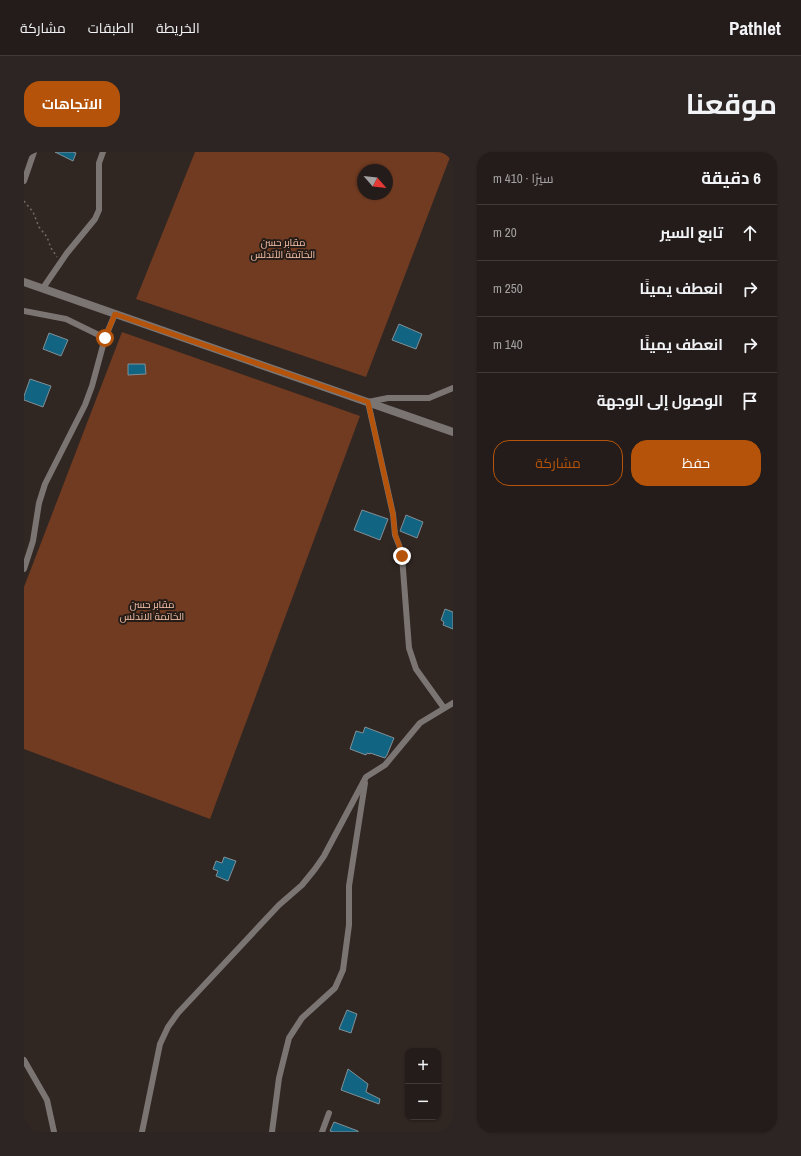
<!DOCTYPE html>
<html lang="ar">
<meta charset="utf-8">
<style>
body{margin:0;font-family:"Archivo Narrow",Cairo,sans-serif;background:#2c2523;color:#f1f3f6;direction:rtl}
.controls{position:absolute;right:12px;bottom:12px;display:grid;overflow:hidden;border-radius:8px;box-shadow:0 1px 3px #0004}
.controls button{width:36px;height:36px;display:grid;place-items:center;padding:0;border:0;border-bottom:1px solid #413a39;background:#241c1a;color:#f1f3f6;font:20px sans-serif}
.compass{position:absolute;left:333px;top:12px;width:36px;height:36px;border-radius:50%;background:#241c1a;box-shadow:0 1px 3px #0004;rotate:118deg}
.stop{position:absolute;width:12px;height:12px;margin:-9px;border:3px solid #b45309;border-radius:50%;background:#fff}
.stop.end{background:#b45309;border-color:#fff;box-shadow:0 1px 4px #0008}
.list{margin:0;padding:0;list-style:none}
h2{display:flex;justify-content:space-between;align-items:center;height:52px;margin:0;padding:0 16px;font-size:17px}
h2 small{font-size:13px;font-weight:400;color:#a3a1a2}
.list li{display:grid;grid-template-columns:26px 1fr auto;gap:12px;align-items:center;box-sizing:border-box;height:56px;padding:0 16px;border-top:1px solid #413a39}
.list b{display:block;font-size:15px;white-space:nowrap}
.list em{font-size:13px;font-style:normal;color:#a3a1a2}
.actions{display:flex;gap:8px;padding:12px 16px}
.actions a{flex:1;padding:9px 0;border:1px solid #b45309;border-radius:16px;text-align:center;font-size:14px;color:#b45309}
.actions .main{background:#b45309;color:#fff}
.icon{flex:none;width:22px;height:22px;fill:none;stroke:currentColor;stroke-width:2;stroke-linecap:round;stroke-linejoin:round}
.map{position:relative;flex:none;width:429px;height:980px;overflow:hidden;direction:ltr;border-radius:16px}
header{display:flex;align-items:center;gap:24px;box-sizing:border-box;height:56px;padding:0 20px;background:#241c1a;border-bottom:1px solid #413a39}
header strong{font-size:19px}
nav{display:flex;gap:22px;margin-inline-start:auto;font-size:14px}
.intro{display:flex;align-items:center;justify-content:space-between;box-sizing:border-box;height:96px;padding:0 24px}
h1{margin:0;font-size:28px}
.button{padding:10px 18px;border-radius:16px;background:#b45309;color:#fff;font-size:14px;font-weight:700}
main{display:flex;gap:24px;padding:0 24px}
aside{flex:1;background:#241c1a;border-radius:16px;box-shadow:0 1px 3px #0004}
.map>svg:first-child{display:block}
.green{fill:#703b21;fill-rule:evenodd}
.building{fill:#126582;stroke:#828f95}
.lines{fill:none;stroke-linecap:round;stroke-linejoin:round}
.path{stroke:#756c68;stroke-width:1.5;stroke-dasharray:2 3;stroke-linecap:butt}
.minor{stroke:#7a7472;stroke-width:6}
.tertiary{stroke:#7a7472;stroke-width:8}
.route{stroke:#b45309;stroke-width:5}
.labels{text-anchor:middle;stroke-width:4;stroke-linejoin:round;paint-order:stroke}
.park-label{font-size:10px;fill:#f8c3aa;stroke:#261d18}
</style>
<header>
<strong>Pathlet</strong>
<nav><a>الخريطة</a><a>الطبقات</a><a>مشاركة</a></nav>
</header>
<div class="intro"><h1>موقعنا</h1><a class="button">الاتجاهات</a></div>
<main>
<aside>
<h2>6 دقيقة<small>سيرًا · 410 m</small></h2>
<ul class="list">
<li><svg class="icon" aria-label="ahead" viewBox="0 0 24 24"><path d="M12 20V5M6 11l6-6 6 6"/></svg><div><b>تابع السير</b></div><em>20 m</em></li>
<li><svg class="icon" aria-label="right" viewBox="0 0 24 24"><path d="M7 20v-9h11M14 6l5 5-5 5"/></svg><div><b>انعطف يمينًا</b></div><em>250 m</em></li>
<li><svg class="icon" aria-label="right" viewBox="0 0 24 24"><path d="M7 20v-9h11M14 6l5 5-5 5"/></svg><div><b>انعطف يمينًا</b></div><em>140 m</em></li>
<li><svg class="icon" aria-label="arrive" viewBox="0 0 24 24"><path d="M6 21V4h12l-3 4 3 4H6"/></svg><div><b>الوصول إلى الوجهة</b></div></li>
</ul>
<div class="actions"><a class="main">حفظ</a><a>مشاركة</a></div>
</aside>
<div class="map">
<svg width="429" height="980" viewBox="0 0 429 980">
<rect width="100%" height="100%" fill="#302622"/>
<!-- green -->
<g class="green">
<path d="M171,0H428L342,225L112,147ZM339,18H363V42H339Z"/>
<polygon points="98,180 336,264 186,667 0,597 0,435"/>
</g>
<!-- building -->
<g class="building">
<polygon points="31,0 49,0 52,1 49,9"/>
<polygon points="375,172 398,182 392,197 368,188"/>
<polygon points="25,181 44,188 37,204 19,197"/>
<polygon points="104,212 121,212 122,222 104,223"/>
<polygon points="6,227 27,234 19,255 0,248 0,244"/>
<polygon points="338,358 364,367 356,388 330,378"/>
<polygon points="382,363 399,370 393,386 376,379"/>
<polygon points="421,457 429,460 429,477 419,473 420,470 417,468"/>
<polygon points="341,575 370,586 363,603 361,606 346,601 346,602 343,601 342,603 326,597 332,579 339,581"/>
<polygon points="200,705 212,709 204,729 192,724 194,719 189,717 192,709 198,711"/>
<polygon points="323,858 333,862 327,881 315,877"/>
<polygon points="324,917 344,932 342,940 356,947 355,952 317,938"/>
<polygon points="310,970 334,979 334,980 309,980 306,979"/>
</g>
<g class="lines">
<!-- path -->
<polyline class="path" points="0,49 9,60 15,75 23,85 27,96 33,105"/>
<!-- minor -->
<g class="minor">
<polyline points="0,29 10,0"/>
<polyline points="19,136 43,101 71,67 75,58 75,11 79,0"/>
<polyline points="0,159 42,167 81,186"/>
<polyline points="0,417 9,389 15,351 21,332 61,253 68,234 81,186 91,162"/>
<polyline points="420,556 392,517 385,496 378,404 375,393 371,383 369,362 344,250 364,246 405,246 429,236"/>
<polyline points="0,908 23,948 30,980"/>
<polyline points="118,980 136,892 144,875 154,861 255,753 278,733 291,717 300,704 342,625 361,613 396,571 429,551"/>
<polyline points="248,980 255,926 265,886 278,866 311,836 319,818 325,773 325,734 341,631"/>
<polyline points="298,980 305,961"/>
</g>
<!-- tertiary -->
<polyline class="tertiary" points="0,130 429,280"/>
</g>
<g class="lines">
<!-- route -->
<polyline class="route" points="81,186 91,162 344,250 369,362 371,382 375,393 378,404"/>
</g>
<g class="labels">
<!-- park labels -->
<g class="park-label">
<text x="259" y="94">مقابر حسن<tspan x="259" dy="12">الخاتمة الأندلس</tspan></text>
<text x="128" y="456">مقابر حسن<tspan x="128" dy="12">الخاتمة الاندلس</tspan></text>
</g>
</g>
</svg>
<div class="controls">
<button>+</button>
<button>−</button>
</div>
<svg class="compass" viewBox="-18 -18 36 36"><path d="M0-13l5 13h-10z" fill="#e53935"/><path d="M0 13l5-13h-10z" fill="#a3a1a2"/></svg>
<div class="stop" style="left:81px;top:186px"></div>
<div class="stop end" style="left:378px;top:404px"></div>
</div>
</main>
